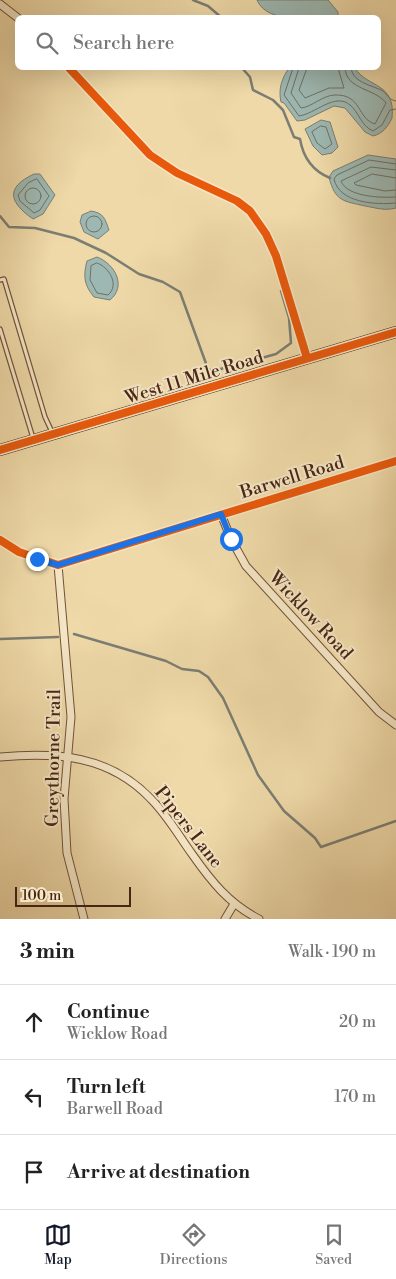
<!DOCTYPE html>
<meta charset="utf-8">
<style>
body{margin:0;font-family:"Libre Bodoni",serif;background:#f6f6f6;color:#222}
.scale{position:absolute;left:15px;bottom:12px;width:116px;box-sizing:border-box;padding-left:5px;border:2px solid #472615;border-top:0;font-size:14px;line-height:18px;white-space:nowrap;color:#472615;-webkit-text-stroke:4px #f5e6c6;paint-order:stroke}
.stop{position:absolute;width:15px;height:15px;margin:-11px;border:4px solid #1a73e8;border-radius:50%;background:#fff}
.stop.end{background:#1a73e8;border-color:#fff;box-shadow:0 1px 5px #0008}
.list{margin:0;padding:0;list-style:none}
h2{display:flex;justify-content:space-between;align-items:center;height:65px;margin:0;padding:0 20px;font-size:21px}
h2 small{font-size:16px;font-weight:400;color:#767676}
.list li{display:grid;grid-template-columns:32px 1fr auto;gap:15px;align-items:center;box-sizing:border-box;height:75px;padding:0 20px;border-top:1px solid #e0e0e0}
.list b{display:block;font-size:19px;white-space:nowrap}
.list p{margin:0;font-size:16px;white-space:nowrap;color:#767676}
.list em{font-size:16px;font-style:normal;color:#767676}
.icon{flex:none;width:28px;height:28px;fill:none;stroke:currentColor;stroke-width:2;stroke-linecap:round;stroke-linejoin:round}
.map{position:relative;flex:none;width:396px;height:919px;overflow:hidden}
.search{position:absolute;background:#fff;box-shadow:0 5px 20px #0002;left:15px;right:15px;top:15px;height:55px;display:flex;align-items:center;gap:12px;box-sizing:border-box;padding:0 18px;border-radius:8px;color:#767676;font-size:19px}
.sheet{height:290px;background:#fff}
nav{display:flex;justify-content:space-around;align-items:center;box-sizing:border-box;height:70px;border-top:1px solid #e0e0e0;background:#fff;font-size:14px;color:#767676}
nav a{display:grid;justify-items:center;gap:2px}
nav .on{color:#111827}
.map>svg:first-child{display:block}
.water{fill:#9db8b2;stroke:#7b7e73}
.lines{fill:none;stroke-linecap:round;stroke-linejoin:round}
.shore{stroke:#726f64;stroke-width:1}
.stream{stroke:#7b7e73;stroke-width:2.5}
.lane-casing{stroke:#71533a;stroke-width:5.5}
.street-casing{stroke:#71533a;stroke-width:9}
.secondary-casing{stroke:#472615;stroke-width:12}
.lane{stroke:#f5e6c6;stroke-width:3}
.street{stroke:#f5e6c6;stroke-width:7}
.secondary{stroke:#f5e6c6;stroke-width:10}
.cycleway-casing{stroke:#f5e6c6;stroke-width:11}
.cycleway{stroke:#e8590c;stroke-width:8}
.route{stroke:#1a73e8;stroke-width:6}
.labels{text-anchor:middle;stroke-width:4;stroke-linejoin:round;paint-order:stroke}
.street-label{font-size:18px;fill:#472615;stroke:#f5e6c6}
</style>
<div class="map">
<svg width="396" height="919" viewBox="0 0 396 919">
<rect width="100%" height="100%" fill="#efd9a8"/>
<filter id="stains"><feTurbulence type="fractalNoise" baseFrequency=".004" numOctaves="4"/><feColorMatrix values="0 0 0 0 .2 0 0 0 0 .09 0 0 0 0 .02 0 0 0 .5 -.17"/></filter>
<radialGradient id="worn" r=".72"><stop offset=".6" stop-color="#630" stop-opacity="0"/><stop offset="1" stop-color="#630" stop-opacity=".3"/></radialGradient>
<!-- water -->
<g class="water">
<path d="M257,0H328L338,12V17C316,18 267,25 257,0Z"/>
<path d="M289,68H355C367,88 396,82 392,118C388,127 382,134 373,136L365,132L345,108L334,106L305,120L297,121L284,103L281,102C278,89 282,78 289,68Z"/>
<polygon points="321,120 330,122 338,147 332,153 322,155 313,146 305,129"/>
<path d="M368,155L396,159V208C384,211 377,208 365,206C344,201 335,202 329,177L333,171Z"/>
<path d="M34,174H40L55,195L43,214L33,219C10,203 4,188 34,174Z"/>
<path d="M91,211C104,213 105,219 109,230L98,239L84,232L80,222L82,215Z"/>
<path d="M97,257C115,264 127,286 110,300L94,297C84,285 83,276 87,261Z"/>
</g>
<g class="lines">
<!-- shore -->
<g class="shore">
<path d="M293,68L284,95L299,116C315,114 335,92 350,105C359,112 361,126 373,131L382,125L390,110L396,109"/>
<path d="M299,68L291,93L301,108C312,107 323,95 335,95C362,94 357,119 375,124L386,103C375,88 346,90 345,68"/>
<polyline points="307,68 299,90 305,98 329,88 344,88 338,68"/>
<path d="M351,68C353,83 372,85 383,91C388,95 389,100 396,101"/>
<polygon points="321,126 326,127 332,144 325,149 317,143 312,132"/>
<path d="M396,164L369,160L337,175L334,179C339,203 376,205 396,203"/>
<path d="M396,170L371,167L341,181C347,197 381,198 396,197"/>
<polyline points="396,178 372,174 354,183 356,185 385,191 396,190"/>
<polygon points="37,179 49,196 40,210 34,213 20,201 18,195 28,183"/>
<circle cx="33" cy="196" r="8"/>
<circle cx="94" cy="224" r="8"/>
<path d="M97,263C109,267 120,285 108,295L97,293L90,280L91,266Z"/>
</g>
<!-- stream -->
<g class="stream">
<polyline points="193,0 208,6 222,18"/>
<path d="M242,68L250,77L253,90L273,100L283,110L294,137L300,139C303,157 313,171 330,178"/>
<polyline points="0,216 9,227 35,228 74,238 106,253 139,274 163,282 180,292 208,369 213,371 239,364"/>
<polyline points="251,361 276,354 291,343 289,318 281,291"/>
<polyline points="74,634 166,661 182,669 199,671 208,677 223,698 258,775 284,811 315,838 321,847 396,821"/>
<polyline points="0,639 58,637"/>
</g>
<defs>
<g id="lane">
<polyline points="0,280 4,279 45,417 52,432"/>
<polyline points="0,329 33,438"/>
</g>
<g id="street">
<polyline points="0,4 18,18"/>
<polyline points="69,68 150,155 177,173 237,201 250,211 266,234 276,256 307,358"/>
<polyline points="221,514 231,539 246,566 379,712 396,725"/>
<polyline points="0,540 19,552 58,565 396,461"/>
<polyline points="58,565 71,717 64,799 67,853 84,919"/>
<path d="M0,757C57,752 109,755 151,799C167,815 179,836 192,854C211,881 229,904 259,919"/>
<polyline points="225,919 234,904"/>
</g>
<polyline id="secondary" points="0,450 396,332"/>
</defs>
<!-- lane casing -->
<use href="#lane" class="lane-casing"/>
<!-- street casing -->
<use href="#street" class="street-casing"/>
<!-- secondary casing -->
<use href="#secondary" class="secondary-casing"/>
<!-- lane -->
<use href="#lane" class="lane"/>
<!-- street -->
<use href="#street" class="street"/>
<!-- secondary -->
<use href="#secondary" class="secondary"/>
<defs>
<g id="cycleway">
<polyline points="69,68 150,155 177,173 237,201 250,211 266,234 276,256 307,358"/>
<polyline points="0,450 396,332"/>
<polyline points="0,540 19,552 58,565 396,461"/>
</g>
</defs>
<!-- cycleway casing -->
<use href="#cycleway" class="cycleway-casing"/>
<!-- cycleway -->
<use href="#cycleway" class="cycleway"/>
</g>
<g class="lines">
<!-- route -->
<polyline class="route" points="37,559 58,565 221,514 231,539"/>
</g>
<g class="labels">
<!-- street labels -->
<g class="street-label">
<text transform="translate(194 377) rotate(-17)" y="6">West 11 Mile Road</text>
<text transform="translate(292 477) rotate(-17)" y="6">Barwell Road</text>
<text transform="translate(311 615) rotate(47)" y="6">Wicklow Road</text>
<text transform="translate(53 758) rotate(-89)" y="6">Greythorne Trail</text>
<text transform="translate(189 827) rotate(52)" y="6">Pipers Lane</text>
</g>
</g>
<rect width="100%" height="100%" filter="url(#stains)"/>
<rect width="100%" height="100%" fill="url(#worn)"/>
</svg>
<div class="scale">100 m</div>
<div class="stop" style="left:231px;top:539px"></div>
<div class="stop end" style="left:37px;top:559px"></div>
<div class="search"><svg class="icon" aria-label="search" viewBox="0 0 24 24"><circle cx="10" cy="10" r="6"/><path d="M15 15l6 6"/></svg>Search here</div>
</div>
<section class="sheet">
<h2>3 min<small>Walk · 190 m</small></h2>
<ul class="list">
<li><svg class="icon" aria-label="ahead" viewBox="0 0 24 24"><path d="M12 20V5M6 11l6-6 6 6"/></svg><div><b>Continue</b><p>Wicklow Road</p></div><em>20 m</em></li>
<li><svg class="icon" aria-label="left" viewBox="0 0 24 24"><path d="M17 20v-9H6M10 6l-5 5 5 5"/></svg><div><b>Turn left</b><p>Barwell Road</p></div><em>170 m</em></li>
<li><svg class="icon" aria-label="arrive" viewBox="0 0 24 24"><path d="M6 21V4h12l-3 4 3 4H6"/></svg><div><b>Arrive at destination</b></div></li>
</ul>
</section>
<nav>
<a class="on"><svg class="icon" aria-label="map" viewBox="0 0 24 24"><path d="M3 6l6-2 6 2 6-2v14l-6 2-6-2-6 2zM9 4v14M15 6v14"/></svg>Map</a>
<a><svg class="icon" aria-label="directions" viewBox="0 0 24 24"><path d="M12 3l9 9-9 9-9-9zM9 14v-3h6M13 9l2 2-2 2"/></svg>Directions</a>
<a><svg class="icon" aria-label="saved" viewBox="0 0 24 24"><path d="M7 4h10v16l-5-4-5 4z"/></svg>Saved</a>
</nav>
